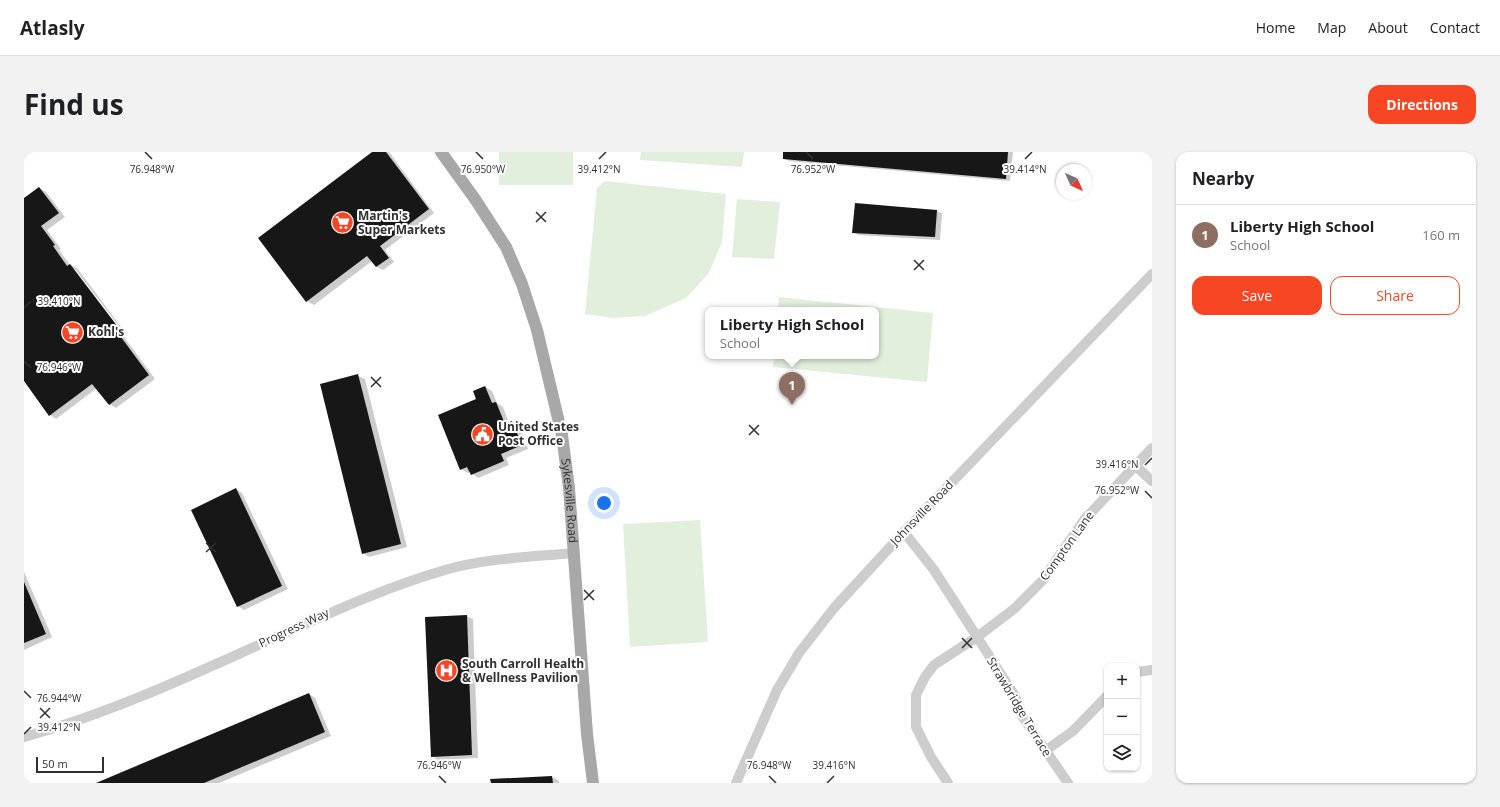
<!DOCTYPE html>
<meta charset="utf-8">
<style>
body{margin:0;font-family:"Open Sans",sans-serif;background:#f2f2f2;color:#202124}
.controls{position:absolute;right:12px;bottom:12px;display:grid;overflow:hidden;border-radius:8px;box-shadow:0 1px 3px #0004}
.controls button{width:36px;height:36px;display:grid;place-items:center;padding:0;border:0;border-bottom:1px solid #e0e0e0;background:#fff;color:#202124;font:20px sans-serif}
.compass{position:absolute;left:1032px;top:12px;width:36px;height:36px;border-radius:50%;background:#fff;box-shadow:0 1px 3px #0004;rotate:135deg}
.scale{position:absolute;left:12px;bottom:10px;width:68px;box-sizing:border-box;padding-left:4px;border:2px solid #303030;border-top:0;font-size:11px;line-height:14px;white-space:nowrap;color:#303030;-webkit-text-stroke:3px #fff;paint-order:stroke}
.you{position:absolute;left:580px;top:351px;width:14px;height:14px;margin:-10px;border:3px solid #fff;border-radius:50%;background:#1a73e8;box-shadow:0 0 0 6px #1a73e833}
.badge{display:grid;place-items:center;width:26px;height:26px;border-radius:50%;background:#f64624;color:#fff;font-size:13px;font-weight:700}
.pin{position:absolute;translate:-50% -33px;filter:drop-shadow(0 1px 2px #0008)}
.pin::after{content:'';position:absolute;top:21px;width:14px;height:12px;background:inherit;clip-path:polygon(0 0,100% 0,50% 100%)}
.popup{position:absolute;left:681px;top:155px;width:174px;height:52px;box-sizing:border-box;display:grid;place-content:center;border-radius:8px;background:#fff;filter:drop-shadow(0 1px 3px #0005);font-size:13px;white-space:nowrap;color:#757577}
.popup b{font-size:15px;color:#202124}
.popup::after{content:'';position:absolute;left:50%;top:100%;margin-left:-8px;border:8px solid transparent;border-top-color:#fff}
.list{margin:0;padding:0;list-style:none}
h2{display:flex;justify-content:space-between;align-items:center;height:52px;margin:0;padding:0 16px;font-size:17px}
h2 small{font-size:13px;font-weight:400;color:#757577}
.list li{display:grid;grid-template-columns:26px 1fr auto;gap:12px;align-items:center;box-sizing:border-box;height:60px;padding:0 16px;border-top:1px solid #e0e0e0}
.list b{display:block;font-size:15px;white-space:nowrap}
.list p{margin:0;font-size:13px;white-space:nowrap;color:#757577}
.list em{font-size:13px;font-style:normal;color:#757577}
.actions{display:flex;gap:8px;padding:12px 16px}
.actions a{flex:1;padding:9px 0;border:1px solid #f64624;border-radius:12px;text-align:center;font-size:14px;color:#f64624}
.actions .main{background:#f64624;color:#fff}
.icon{flex:none;width:22px;height:22px;fill:none;stroke:currentColor;stroke-width:2;stroke-linecap:round;stroke-linejoin:round}
.map{position:relative;flex:none;width:1128px;height:631px;overflow:hidden;border-radius:12px}
header{display:flex;align-items:center;gap:24px;box-sizing:border-box;height:56px;padding:0 20px;background:#fff;border-bottom:1px solid #e0e0e0}
header strong{font-size:19px}
nav{display:flex;gap:22px;margin-inline-start:auto;font-size:14px}
.intro{display:flex;align-items:center;justify-content:space-between;box-sizing:border-box;height:96px;padding:0 24px}
h1{margin:0;font-size:28px}
.button{padding:10px 18px;border-radius:12px;background:#f64624;color:#fff;font-size:14px;font-weight:700}
main{display:flex;gap:24px;padding:0 24px}
aside{flex:1;background:#fff;border-radius:12px;box-shadow:0 1px 3px #0004}
.map>svg:first-child{display:block}
.pitch{fill:#e2efdd}
.shadow{fill:#0003;fill-rule:evenodd}
.building{fill:#171717}
.lines{fill:none;stroke-linecap:round;stroke-linejoin:round}
.minor{stroke:#cdcdcd;stroke-width:10}
.major{stroke:#a8a8a8;stroke-width:12}
.ticks{fill:none;stroke:#303030;stroke-width:1.5}
.labels{text-anchor:middle;stroke-width:4;stroke-linejoin:round;paint-order:stroke}
.poi-label{font-size:12px;font-weight:bold;fill:#303030;stroke:#fff;text-anchor:start}
.street-label{font-size:12px;fill:#303030;stroke:#fff}
.ticks-label{font-size:10px;text-anchor:middle;fill:#303030;stroke:#fff;stroke-width:4;stroke-linejoin:round;paint-order:stroke}
</style>
<header>
<strong>Atlasly</strong>
<nav><a>Home</a><a>Map</a><a>About</a><a>Contact</a></nav>
</header>
<div class="intro"><h1>Find us</h1><a class="button">Directions</a></div>
<main>
<div class="map">
<svg width="1128" height="631" viewBox="0 0 1128 631">
<rect width="100%" height="100%" fill="#fff"/>
<!-- pitch -->
<g class="pitch">
<rect x="475" y="0" width="74" height="33"/>
<polygon points="617,0 720,0 718,15 616,8"/>
<polygon points="581,29 702,42 698,90 685,121 662,146 621,164 589,166 561,162 573,36"/>
<polygon points="713,47 756,50 750,107 708,105"/>
<polygon points="755,145 909,161 903,230 749,215 750,204 852,204 852,158 754,158"/>
<polygon points="676,368 684,490 606,495 599,372"/>
</g>
<!-- shadow -->
<g class="shadow">
<polygon points="349,0 365,0 410,61 361,98 370,110 359,118 353,115 348,109 290,153 283,149 235,86"/>
<polygon points="760,0 989,0 986,29 765,9 760,6"/>
<path d="M15,36L22,40L41,65L23,78L37,97L35,98L46,113L53,116L103,183L100,185L131,227L92,256L85,252L73,236L32,267L26,263L0,227V48ZM49,117H51L101,182L99,183Z"/>
<polygon points="832,52 913,59 918,62 916,88 834,83 829,80"/>
<polygon points="334,224 341,227 383,395 345,405 339,401"/>
<polygon points="461,235 468,239 473,251 479,255 485,271 488,270 495,273 504,297 482,306 485,313 454,326 446,320 444,321 437,317 454,248"/>
<polygon points="212,337 218,341 264,437 220,458 214,454"/>
<polygon points="0,420 28,485 0,498"/>
<polygon points="442,464 449,467 454,606 414,608 408,604"/>
<polygon points="285,542 291,546 307,584 195,631 75,631"/>
<polygon points="528,625 535,629 535,631 468,631 467,628"/>
</g>
<!-- building -->
<g class="building">
<polygon points="348,0 362,0 405,57 356,94 365,106 352,115 343,104 282,150 234,86"/>
<polygon points="759,0 984,0 982,27 759,7"/>
<polygon points="15,35 35,61 17,74 31,93 29,94 43,114 46,112 97,179 94,181 125,223 85,253 68,232 25,264 0,229 0,46"/>
<polygon points="831,51 913,58 911,85 828,81"/>
<polygon points="334,222 377,392 338,402 296,232"/>
<polygon points="461,234 468,251 472,250 481,272 488,269 498,293 477,302 480,309 447,323 443,315 436,318 414,263 452,247 449,239"/>
<polygon points="212,336 258,434 213,455 167,358"/>
<polygon points="0,430 22,482 0,491"/>
<polygon points="443,463 448,603 407,605 401,465"/>
<polygon points="285,541 301,580 180,631 72,631"/>
<polygon points="528,624 529,631 467,631 466,627"/>
</g>
<g class="lines">
<!-- minor -->
<g class="minor">
<polyline points="1111,313 1128,329"/>
<polyline points="880,380 910,418 991,544 998,564 1044,631"/>
<polyline points="1113,520 1128,518"/>
<path d="M0,585C87,561 168,523 250,486C306,461 362,435 421,418C462,406 507,405 550,401"/>
<polyline points="1021,599 1049,579 1083,544"/>
<polyline points="712,631 753,538 775,501 810,456 880,380 1128,122"/>
<polyline points="924,631 907,605 892,575 892,543 901,525 910,513 953,485 990,457 1018,429 1060,368 1128,296"/>
</g>
<!-- major -->
<path class="major" id="s1" d="M417,0L451,47L482,95L498,132L513,178L538,283L545,336L563,582L569,631"/>
</g>
<!-- ticks -->
<path class="ticks" d="M121,0L128,7M452,0L459,7M782,0L789,7M575,7L582,0M1001,7L1008,0M512,60L522,70M512,70L522,60M890,108L900,118M890,118L900,108M0,156L7,149M0,209L7,216M347,225L357,235M347,235L357,225M725,273L735,283M725,283L735,273M1121,313L1128,306M1121,339L1128,346M182,391L192,400M182,400L192,391M560,438L570,448M560,448L570,438M938,486L948,496M938,496L948,486M0,539L7,546M16,556L26,566M16,566L26,556M0,582L7,575M415,624L422,631M745,624L752,631M803,631L810,624"/>
<!-- icons -->
<defs>
<symbol id="supermarket-disc" viewBox="-11 -11 22 22"><circle r="9.5" fill="#f64624" stroke="#fff"/><path d="M-6-5.5h2.5l.6 2H6L4.5 2H-2.5L-4.4-4H-6ZM-1.5 3.2a1.3 1.3 0 1 0 .1 0ZM3 3.2a1.3 1.3 0 1 0 .1 0Z" fill="#fff"/></symbol>
<symbol id="civic-disc" viewBox="-11 -11 22 22"><circle r="9.5" fill="#f64624" stroke="#fff"/><path d="M-.6-6.5H3V-4.5H.6V-3L4-1V1h2V6H-6V1h2V-1L-.6-3ZM-1.2 2.5V6h2.4V2.5Z" fill="#fff"/></symbol>
<symbol id="hospital-disc" viewBox="-11 -11 22 22"><circle r="9.5" fill="#f64624" stroke="#fff"/><path d="M-5-5h3v3.5h4V-5h3V5h-3V1.5h-4V5h-3Z" fill="#fff"/></symbol>
</defs>
<g fill-rule="evenodd">
<use href="#supermarket-disc" x="306" y="58" width="25" height="25"/>
<use href="#supermarket-disc" x="36" y="168" width="25" height="25"/>
<use href="#civic-disc" x="446" y="270" width="25" height="25"/>
<use href="#hospital-disc" x="410" y="506" width="25" height="25"/>
</g>
<g class="labels">
<!-- poi labels -->
<g class="poi-label">
<text x="334" y="68">Martin's<tspan x="334" dy="14">Super Markets</tspan></text>
<text x="64" y="184">Kohl's</text>
<text x="474" y="279">United States<tspan x="474" dy="14">Post Office</tspan></text>
<text x="438" y="516">South Carroll Health<tspan x="438" dy="14">&amp; Wellness Pavilion</tspan></text>
</g>
<!-- street labels -->
<g class="street-label">
<text dy="4" stroke="none"><textPath href="#s1" startOffset="378">Sykesville Road</textPath></text>
<text transform="translate(898 361) rotate(-46)" y="4">Johnsville Road</text>
<text transform="translate(1043 394) rotate(-54)" y="4">Compton Lane</text>
<text transform="translate(270 476) rotate(-25)" y="4">Progress Way</text>
<text transform="translate(995 555) rotate(59)" y="4">Strawbridge Terrace</text>
</g>
</g>
<g class="ticks-label">
<text x="128" y="21">76.948°W</text>
<text x="459" y="21">76.950°W</text>
<text x="575" y="21">39.412°N</text>
<text x="789" y="21">76.952°W</text>
<text x="1001" y="21">39.414°N</text>
<text x="35" y="153">39.410°N</text>
<text x="35" y="219">76.946°W</text>
<text x="1093" y="316">39.416°N</text>
<text x="1093" y="342">76.952°W</text>
<text x="35" y="550">76.944°W</text>
<text x="35" y="579">39.412°N</text>
<text x="415" y="617">76.946°W</text>
<text x="745" y="617">76.948°W</text>
<text x="810" y="617">39.416°N</text>
</g>
</svg>
<div class="controls">
<button>+</button>
<button>−</button>
<button><svg class="icon" aria-label="layers" viewBox="0 0 24 24"><path d="M12 4l9 5-9 5-9-5zM3 14l9 5 9-5"/></svg></button>
</div>
<svg class="compass" viewBox="-18 -18 36 36"><path d="M0-13l5 13h-10z" fill="#e53935"/><path d="M0 13l5-13h-10z" fill="#757577"/></svg>
<div class="scale">50 m</div>
<div class="you"></div>
<div class="pin badge" style="left:768px;top:253px;background:#8d6e63">1</div>
<div class="popup"><b>Liberty High School</b>School</div>
</div>
<aside>
<h2>Nearby<small></small></h2>
<ul class="list">
<li><span class="badge" style="background:#8d6e63">1</span><div><b>Liberty High School</b><p>School</p></div><em>160 m</em></li>
</ul>
<div class="actions"><a class="main">Save</a><a>Share</a></div>
</aside>
</main>
